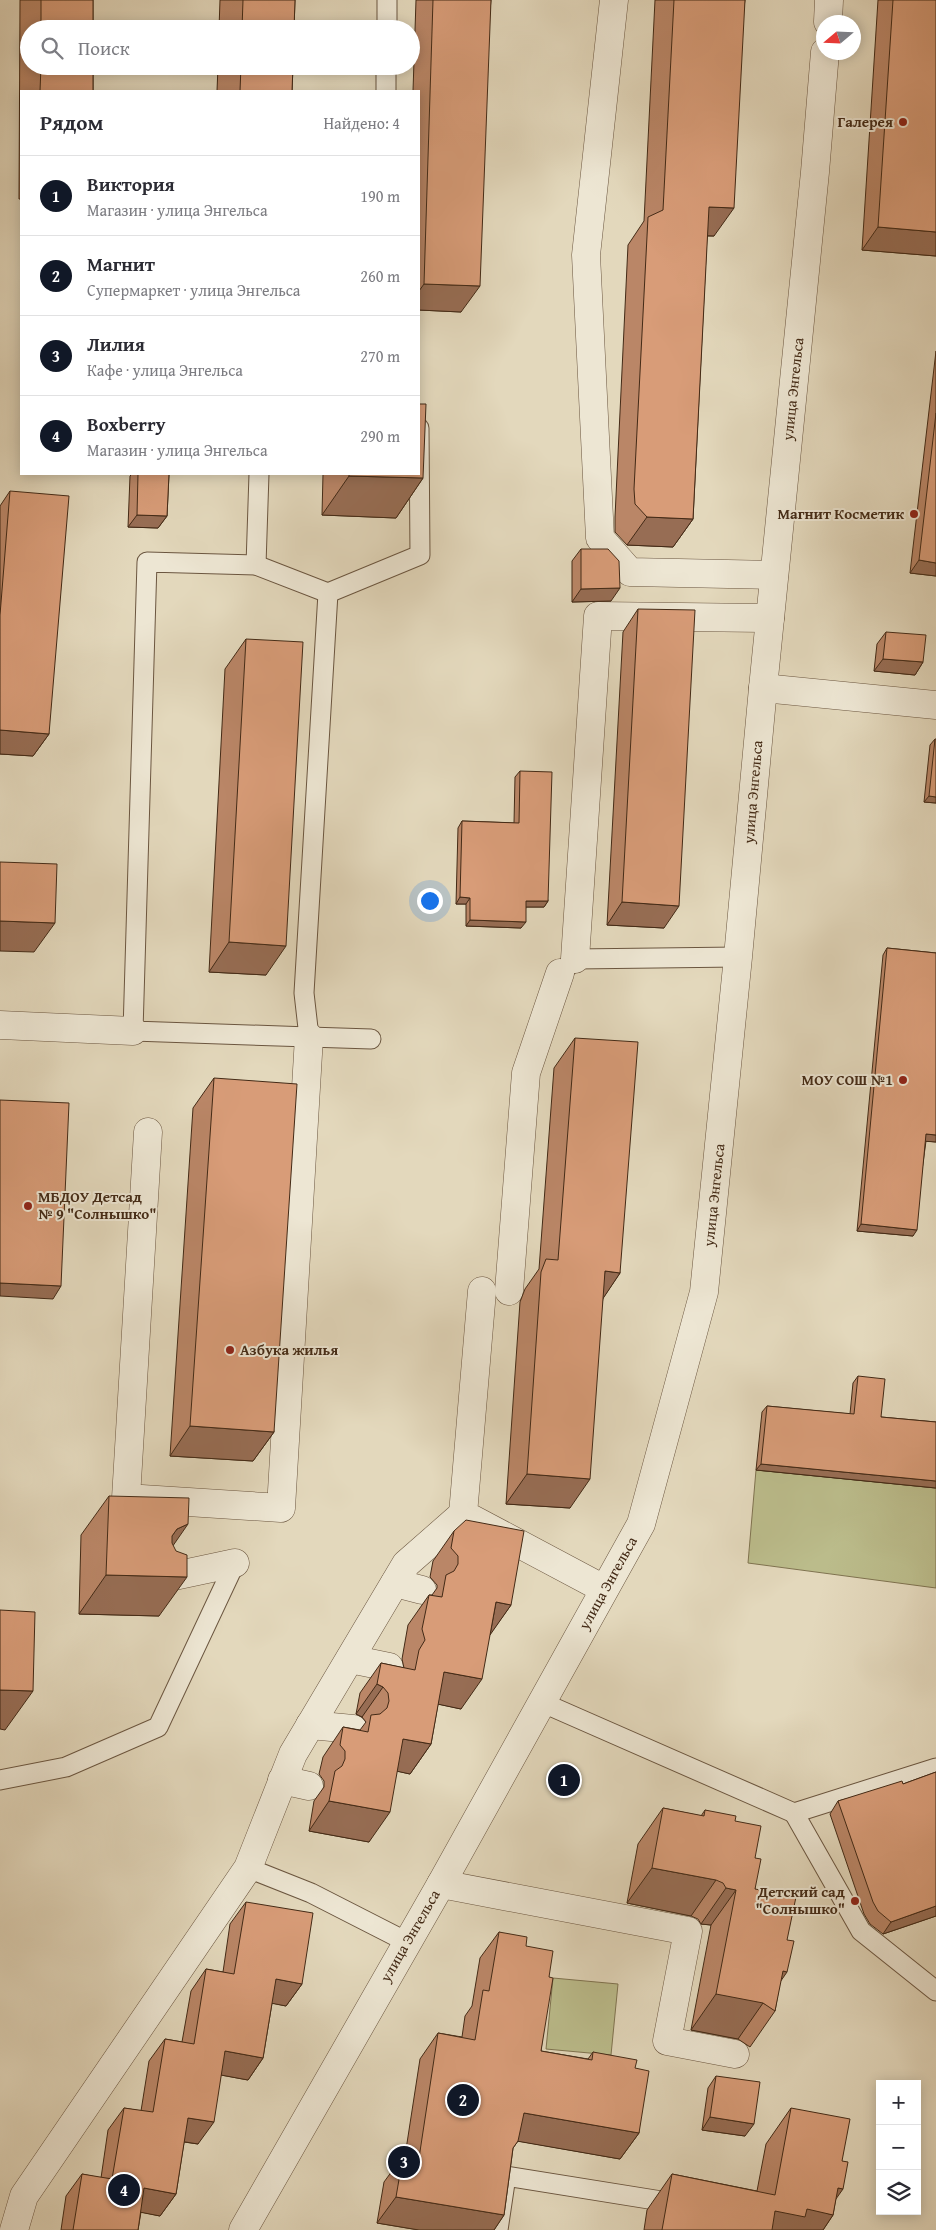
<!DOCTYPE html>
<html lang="ru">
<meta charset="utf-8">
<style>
body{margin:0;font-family:"Gentium Book Plus",serif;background:#f7f7f7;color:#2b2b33}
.controls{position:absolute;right:15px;bottom:15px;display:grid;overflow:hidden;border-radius:0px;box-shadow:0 2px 12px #0003}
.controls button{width:45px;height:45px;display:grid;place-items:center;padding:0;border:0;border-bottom:1px solid #e1e1e2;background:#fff;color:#2b2b33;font:25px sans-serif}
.compass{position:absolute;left:816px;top:15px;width:45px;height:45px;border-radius:50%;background:#fff;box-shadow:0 2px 12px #0003;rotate:251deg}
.you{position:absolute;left:429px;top:900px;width:18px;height:18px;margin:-12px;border:4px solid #fff;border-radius:50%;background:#1a73e8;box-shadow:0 0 0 8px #1a73e833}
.badge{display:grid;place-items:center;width:32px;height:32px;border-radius:50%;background:#111827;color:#fff;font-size:16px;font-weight:700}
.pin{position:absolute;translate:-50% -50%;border:2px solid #fff;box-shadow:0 1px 5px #0006}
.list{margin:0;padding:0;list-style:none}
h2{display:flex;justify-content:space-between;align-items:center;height:65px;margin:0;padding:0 20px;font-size:21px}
h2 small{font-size:16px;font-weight:400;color:#7c7c81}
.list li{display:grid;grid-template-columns:32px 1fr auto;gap:15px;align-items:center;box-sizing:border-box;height:80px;padding:0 20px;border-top:1px solid #e1e1e2}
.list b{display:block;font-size:19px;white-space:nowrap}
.list p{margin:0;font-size:16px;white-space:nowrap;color:#7c7c81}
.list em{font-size:16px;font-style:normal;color:#7c7c81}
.icon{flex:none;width:28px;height:28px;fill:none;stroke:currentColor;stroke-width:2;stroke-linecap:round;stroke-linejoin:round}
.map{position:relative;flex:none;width:936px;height:2230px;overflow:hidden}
.search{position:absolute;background:#fff;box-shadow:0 2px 12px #0003;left:20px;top:20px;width:400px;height:55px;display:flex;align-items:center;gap:12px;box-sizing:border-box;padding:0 18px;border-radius:28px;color:#7c7c81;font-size:19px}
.panel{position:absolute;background:#fff;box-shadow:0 2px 12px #0003;left:20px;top:90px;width:400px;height:385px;border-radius:0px}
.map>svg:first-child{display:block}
.green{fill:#bbbc8b;stroke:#7f7350}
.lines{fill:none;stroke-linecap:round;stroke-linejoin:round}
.service-casing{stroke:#6b5640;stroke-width:21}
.minor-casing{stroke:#6b5640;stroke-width:29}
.service{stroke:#ede6d3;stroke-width:19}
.minor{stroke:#ede6d3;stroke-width:28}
.wall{fill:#ba8667;stroke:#432a16}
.shaded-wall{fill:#976d54;stroke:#432a16}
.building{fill:#d89c78;stroke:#432a16}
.poi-dot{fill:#8f2418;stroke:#ede6d3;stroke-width:2}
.labels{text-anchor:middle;stroke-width:4;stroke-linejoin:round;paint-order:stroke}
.poi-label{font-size:15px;font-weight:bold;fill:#432a16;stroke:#ede6d3;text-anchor:end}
.street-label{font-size:15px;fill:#432a16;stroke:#ede6d3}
</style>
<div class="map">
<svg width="936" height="2230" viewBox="0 0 936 2230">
<rect width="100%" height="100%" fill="#e3d8bc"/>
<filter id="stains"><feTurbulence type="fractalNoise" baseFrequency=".004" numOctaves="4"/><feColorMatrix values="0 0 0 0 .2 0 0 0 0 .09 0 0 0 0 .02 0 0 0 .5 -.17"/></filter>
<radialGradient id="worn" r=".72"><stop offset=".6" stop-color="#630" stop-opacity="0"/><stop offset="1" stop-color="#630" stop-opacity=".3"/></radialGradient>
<!-- green -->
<g class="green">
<polygon points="756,1470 936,1488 936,1588 748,1563"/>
<polygon points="553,1978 618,1984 611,2055 546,2049"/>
</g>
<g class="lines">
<defs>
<g id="service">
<polyline points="387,29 387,0"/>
<polyline points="386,91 386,66"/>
<polyline points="259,474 256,565 147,562 133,1031 309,1037 304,993 328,593 420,555 419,428"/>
<polyline points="256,565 328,593"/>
<polyline points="567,967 575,959 738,957"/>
<polyline points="309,1037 371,1039"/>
<polyline points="541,1702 794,1813 936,1768"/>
<polyline points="0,1780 66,1767 158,1727 235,1563"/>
<polyline points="794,1813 861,1931 936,1991"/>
<polyline points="248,1868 311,1893 407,1942"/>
<polyline points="498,2230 506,2176 680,2204"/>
</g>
<g id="minor">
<polyline points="614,0 586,255 600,538 630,572 774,575"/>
<polyline points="828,22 829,0"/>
<polyline points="763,688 936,705"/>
<polyline points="575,959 598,616 770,618"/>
<polyline points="0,1025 133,1031"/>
<polyline points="148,1132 126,1498 281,1508 309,1037"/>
<polyline points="482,1291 463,1514 604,1589"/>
<polyline points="509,1291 526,1073 560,973"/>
<polyline points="160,1579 235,1563"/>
<polyline points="395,1583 422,1590"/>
<polyline points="350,1659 389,1667"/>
<polyline points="310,1725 353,1729"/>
<polyline points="282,1780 309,1786"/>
<polyline points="441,1884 688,1931 667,2041 735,2054"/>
<polyline points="14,2230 24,2196 248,1868 293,1754 406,1564 463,1514"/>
<polyline points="243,2230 441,1884 641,1524 704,1292 738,957 763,688 815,172 825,52"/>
</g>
</defs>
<!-- service casing -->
<use href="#service" class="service-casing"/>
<!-- minor casing -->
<use href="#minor" class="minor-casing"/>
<!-- service -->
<use href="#service" class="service"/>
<!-- minor -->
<use href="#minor" class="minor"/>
</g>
<!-- wall -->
<g class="wall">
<polygon points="20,0 93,0 93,29 29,29 29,66 93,66 93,91 21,91 21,199 19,199"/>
<polygon points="220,0 295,0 294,29 219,29"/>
<polygon points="416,0 491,0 461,312 419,310 419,91 413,91"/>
<polygon points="655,0 745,0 714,236 707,236 693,519 673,547 627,545 615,532 615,517 628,245 644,221"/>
<polygon points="878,0 936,0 936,256 862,250"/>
<polygon points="218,66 293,66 292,91 217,91"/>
<polygon points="936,351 936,576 910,573"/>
<polygon points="132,474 169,474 167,516 158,528 128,527 130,476"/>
<polygon points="323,474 419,474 423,478 396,518 322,515"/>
<polygon points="10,491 49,734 33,756 0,754 0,506"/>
<polygon points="581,549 611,601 572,602 572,561"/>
<polygon points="638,609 664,928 607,925 623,632"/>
<polygon points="886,632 923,662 915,675 874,671 877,644"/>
<polygon points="246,639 266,975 209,972 225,669"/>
<polygon points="935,739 936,803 924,802 930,745"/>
<polygon points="520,771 548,901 544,907 526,907 521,928 466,926 466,904 456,904 458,828 462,821 514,823 515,777"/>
<polygon points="887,948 936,953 936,1142 926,1141 913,1236 857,1231 883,955"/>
<polygon points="575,1038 620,1273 603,1298 570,1508 506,1504 520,1302 525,1289 539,1269 554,1068"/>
<polygon points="214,1078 274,1432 253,1461 170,1456 193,1108"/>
<polygon points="858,1376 881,1417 936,1422 936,1488 756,1470 762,1412 767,1406 850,1414 853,1383"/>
<polygon points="109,1496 173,1545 159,1616 79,1614 81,1535"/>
<polygon points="454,1531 511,1605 490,1634 461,1709 438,1704 431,1744 410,1774 397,1771 369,1842 309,1831 314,1801 324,1787 324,1781 319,1774 323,1757 343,1727 360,1730 366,1722 362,1717 356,1714 360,1693 381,1663 404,1668 402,1659 408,1625 429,1595 432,1595 437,1588 437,1585 430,1577 433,1561"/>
<polygon points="936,1772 936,1916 883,1934 870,1924 864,1914 830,1814 838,1801 903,1784"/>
<polygon points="663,1808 701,1816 705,1810 735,1821 755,1858 755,1889 787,1940 775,2011 750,2047 738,2039 691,2030 711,1925 701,1924 698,1919 691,1916 627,1903 638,1844"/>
<polygon points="246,1902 302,1984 286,2006 272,2003 263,2058 248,2080 221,2075 198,2144 184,2142 176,2194 160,2216 141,2212 138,2230 61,2230 66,2196 82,2174 101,2178 108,2130 124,2108 141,2111 149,2061 165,2039 182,2042 191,1991 206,1969 223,1972 230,1924"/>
<polygon points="499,1932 526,1946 549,1977 541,2051 588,2059 593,2052 635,2068 639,2133 620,2159 518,2141 513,2148 504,2215 494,2230 419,2230 377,2223 384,2182 403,2156 405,2156 420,2059 438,2033 462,2037 465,2016 472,2006 480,1958"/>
<polygon points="716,2076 745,2136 702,2130 708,2088"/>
<polygon points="791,2108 842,2161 833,2215 823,2230 644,2230 647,2210 672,2174 757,2191 766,2144"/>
</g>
<!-- shaded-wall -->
<g class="shaded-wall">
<polygon points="709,207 734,208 714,236 689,235"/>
<polygon points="878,227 936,232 936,256 862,250"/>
<polygon points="424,284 480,286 461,312 419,310 419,291"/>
<polygon points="349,476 423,478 396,518 322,515"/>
<polygon points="137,515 167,516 158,528 128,527"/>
<polygon points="647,517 693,519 673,547 627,545"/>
<polygon points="919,560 936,563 936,576 910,573"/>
<polygon points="620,588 611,601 572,602 581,589"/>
<polygon points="883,659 923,662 915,675 874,671"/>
<polygon points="0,730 49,734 33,756 0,754"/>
<polygon points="929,796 936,797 936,803 924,802"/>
<polygon points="460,897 470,898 466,904 456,904"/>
<polygon points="526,901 548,901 544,907 522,907"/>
<polygon points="622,902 679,906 664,928 607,925"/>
<polygon points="470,920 526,922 521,928 466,926"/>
<polygon points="0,921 55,923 34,952 0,951"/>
<polygon points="229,942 286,946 266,975 209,972"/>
<polygon points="926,1134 936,1135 936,1142 922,1141"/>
<polygon points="861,1224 917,1230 913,1236 857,1231"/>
<polygon points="605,1271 620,1273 600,1303"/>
<polygon points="0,1283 61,1286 53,1299 0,1296"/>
<polygon points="190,1426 274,1432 253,1461 170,1456"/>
<polygon points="761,1464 936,1481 936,1488 756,1470"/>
<polygon points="527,1474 590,1479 570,1508 506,1504"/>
<polygon points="188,1524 161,1563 149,1568 177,1529"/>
<polygon points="106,1575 187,1577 159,1616 79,1614"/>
<polygon points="496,1602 511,1605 490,1635"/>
<polygon points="444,1672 482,1679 461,1709 423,1701"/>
<polygon points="377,1684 383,1687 362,1717 356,1714"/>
<polygon points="0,1690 33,1691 5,1730 0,1729"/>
<polygon points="403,1739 431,1744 410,1774 382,1768"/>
<polygon points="329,1801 390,1812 369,1842 309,1831"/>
<polygon points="652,1868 716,1880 691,1916 627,1903"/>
<polygon points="726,1888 736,1890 711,1925 701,1924"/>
<polygon points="936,1906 936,1916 883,1934 891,1922"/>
<polygon points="783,1971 787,1972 765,2004 763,2003 738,2039 691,2030 716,1994"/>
<polygon points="276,1979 302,1984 286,2006 260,2001"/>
<polygon points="225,2051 263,2058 248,2080 210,2073"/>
<polygon points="524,2113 639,2133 620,2159 505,2139"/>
<polygon points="710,2117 754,2124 745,2136 702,2130"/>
<polygon points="188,2118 214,2122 198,2144 173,2140"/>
<polygon points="144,2188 176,2194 160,2216 129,2210"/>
<polygon points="838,2188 843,2189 826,2213 833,2215 823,2230 762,2230 775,2211 807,2209"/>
<polygon points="396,2197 504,2215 494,2230 419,2230 377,2223"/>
</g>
<!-- building -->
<g class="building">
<rect x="41" y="0" width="52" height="29"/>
<polygon points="243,0 295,0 294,29 242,29"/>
<polygon points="433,0 491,0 480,286 424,284"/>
<polygon points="674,0 745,0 734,208 709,207 693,519 647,517 635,504 634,489 648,217 663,210"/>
<polygon points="893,0 936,0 936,232 878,227"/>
<polygon points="41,66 93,66 93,91 40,91"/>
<polygon points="241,66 293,66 292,91 240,91"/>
<polygon points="419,404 426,404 423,478 349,476 349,474 419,474"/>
<polygon points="936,413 936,563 919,560"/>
<polygon points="138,474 169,474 167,516 137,515"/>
<polygon points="10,491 69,496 49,734 0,730 0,615"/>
<polygon points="581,549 608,549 619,561 620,588 581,589"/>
<polygon points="638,609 695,610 679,906 622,902"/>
<polygon points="886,632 926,635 923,662 883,659"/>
<polygon points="246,639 303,642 286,946 229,942"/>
<polygon points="935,739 936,739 936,797 929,796"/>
<polygon points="520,771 552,772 548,901 526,901 526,922 470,920 470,898 460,897 462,821 519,823"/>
<polygon points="0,862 57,864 55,923 0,921"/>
<polygon points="887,948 936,953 936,1135 926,1134 917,1230 861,1224"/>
<polygon points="575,1038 638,1042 620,1273 605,1271 590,1479 527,1474 541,1272 546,1259 558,1260"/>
<polygon points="214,1078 297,1084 274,1432 190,1426"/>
<polygon points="0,1100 69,1103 61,1286 0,1283"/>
<polygon points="858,1376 885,1379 881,1417 936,1422 936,1481 761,1464 767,1406 854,1414"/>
<polygon points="109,1496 189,1498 188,1524 177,1529 172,1536 172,1543 176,1551 187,1555 187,1577 106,1575"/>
<polygon points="466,1520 524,1531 511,1605 496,1602 482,1679 444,1672 431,1744 403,1739 390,1812 329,1801 335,1771 342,1766 345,1759 345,1751 340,1745 343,1727 368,1732 371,1715 380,1714 387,1708 389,1701 388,1693 383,1687 377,1684 381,1663 415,1670 419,1650 425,1640 422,1629 429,1595 442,1597 446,1575 454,1571 458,1564 458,1556 451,1548 454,1531"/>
<polygon points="0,1610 35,1612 33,1691 0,1690"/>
<polygon points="936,1772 936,1906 891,1922 878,1911 873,1902 838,1801 902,1781 903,1784"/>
<polygon points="663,1808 704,1816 705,1810 736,1816 735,1821 761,1826 755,1858 761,1859 755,1889 796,1897 787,1940 794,1941 787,1972 783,1971 775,2011 763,2003 716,1994 736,1890 726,1888 723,1883 716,1880 652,1868"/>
<polygon points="246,1902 313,1913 302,1984 276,1979 263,2058 225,2051 214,2122 188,2118 176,2194 144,2188 138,2230 73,2230 82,2174 112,2179 124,2108 153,2112 165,2039 194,2044 206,1969 234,1974"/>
<polygon points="499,1932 527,1937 526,1946 553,1951 549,1977 553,1978 541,2051 592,2060 593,2052 637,2060 635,2068 649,2071 639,2133 524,2113 518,2141 513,2148 504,2215 396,2197 403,2156 419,2158 438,2033 475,2040 483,1990 489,1991"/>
<polygon points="716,2076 760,2082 754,2124 710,2117"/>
<polygon points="791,2108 850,2119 842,2161 848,2162 843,2189 838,2188 833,2215 807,2209 805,2217 775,2211 772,2230 662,2230 672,2174 775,2195"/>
</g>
<!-- markers -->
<g class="poi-dot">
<circle cx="903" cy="122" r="5"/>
<circle cx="914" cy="514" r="5"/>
<circle cx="903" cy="1080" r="5"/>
<circle cx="28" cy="1206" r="5"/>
<circle cx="230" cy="1350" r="5"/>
<circle cx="855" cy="1901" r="5"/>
</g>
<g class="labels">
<!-- poi labels -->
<g class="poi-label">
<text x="893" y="127">Галерея</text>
<text x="904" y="519">Магнит Косметик</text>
<text x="893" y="1085">МОУ СОШ №1</text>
<text x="38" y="1202" text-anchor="start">МБДОУ Детсад<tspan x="38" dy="17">№ 9 "Солнышко"</tspan></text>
<text x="240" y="1355" text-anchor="start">Азбука жилья</text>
<text x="845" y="1897">Детский сад<tspan x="845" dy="17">"Солнышко"</tspan></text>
</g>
<!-- street labels -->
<g class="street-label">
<text transform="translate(793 389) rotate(-84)" y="5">улица Энгельса</text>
<text transform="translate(753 792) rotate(-85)" y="5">улица Энгельса</text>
<text transform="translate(714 1195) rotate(-84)" y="5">улица Энгельса</text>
<text transform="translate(608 1583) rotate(-61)" y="5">улица Энгельса</text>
<text transform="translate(410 1936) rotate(-60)" y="5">улица Энгельса</text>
</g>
</g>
<rect width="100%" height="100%" filter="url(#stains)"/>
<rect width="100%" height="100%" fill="url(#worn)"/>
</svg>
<div class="controls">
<button>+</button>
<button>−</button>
<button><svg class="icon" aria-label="layers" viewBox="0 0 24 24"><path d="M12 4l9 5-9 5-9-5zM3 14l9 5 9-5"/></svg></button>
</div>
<svg class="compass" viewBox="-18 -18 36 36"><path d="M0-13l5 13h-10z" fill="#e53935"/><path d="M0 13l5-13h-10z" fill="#7c7c81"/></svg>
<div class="you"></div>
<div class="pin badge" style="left:564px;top:1780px">1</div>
<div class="pin badge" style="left:463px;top:2100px">2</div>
<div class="pin badge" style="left:404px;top:2162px">3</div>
<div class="pin badge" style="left:124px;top:2190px">4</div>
<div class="search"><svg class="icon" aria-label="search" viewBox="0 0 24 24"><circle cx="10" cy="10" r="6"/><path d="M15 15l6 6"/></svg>Поиск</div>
<section class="panel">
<h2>Рядом<small>Найдено: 4</small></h2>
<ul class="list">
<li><span class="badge">1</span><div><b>Виктория</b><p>Магазин · улица Энгельса</p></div><em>190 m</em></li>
<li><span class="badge">2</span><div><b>Магнит</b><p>Супермаркет · улица Энгельса</p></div><em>260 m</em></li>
<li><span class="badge">3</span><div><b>Лилия</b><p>Кафе · улица Энгельса</p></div><em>270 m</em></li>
<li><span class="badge">4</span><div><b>Boxberry</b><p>Магазин · улица Энгельса</p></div><em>290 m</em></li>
</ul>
</section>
</div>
